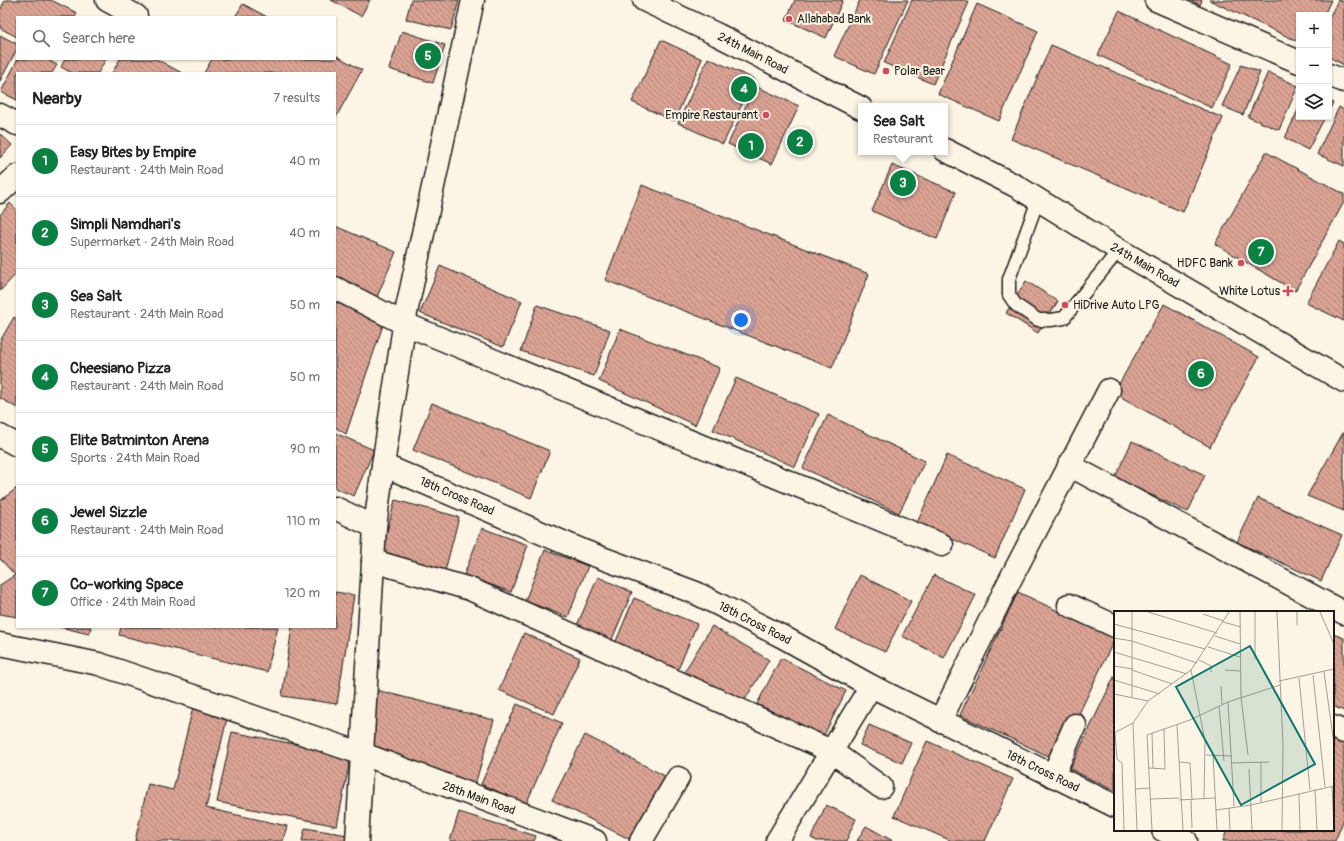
<!DOCTYPE html>
<meta charset="utf-8">
<style>
body{margin:0;font-family:Pangolin,sans-serif;background:#f6f6f6;color:#222}
.controls{position:absolute;right:12px;top:12px;display:grid;overflow:hidden;border-radius:0px;box-shadow:0 1px 3px #0004}
.controls button{width:36px;height:36px;display:grid;place-items:center;padding:0;border:0;border-bottom:1px solid #e0e0e0;background:#fff;color:#222;font:20px sans-serif}
.you{position:absolute;left:741px;top:320px;width:14px;height:14px;margin:-10px;border:3px solid #fff;border-radius:50%;background:#1a73e8;box-shadow:0 0 0 6px #1a73e833}
.badge{display:grid;place-items:center;width:26px;height:26px;border-radius:50%;background:#0b8043;color:#fff;font-size:13px;font-weight:700}
.pin{position:absolute;translate:-50% -50%;border:2px solid #fff;box-shadow:0 1px 4px #0006}
.popup{position:absolute;left:858px;top:103px;width:90px;height:52px;box-sizing:border-box;display:grid;place-content:center;border-radius:0px;background:#fff;filter:drop-shadow(0 1px 3px #0005);font-size:13px;white-space:nowrap;color:#767676}
.popup b{font-size:15px;color:#222}
.popup::after{content:'';position:absolute;left:50%;top:100%;margin-left:-8px;border:8px solid transparent;border-top-color:#fff}
.list{margin:0;padding:0;list-style:none}
h2{display:flex;justify-content:space-between;align-items:center;height:52px;margin:0;padding:0 16px;font-size:17px}
h2 small{font-size:13px;font-weight:400;color:#767676}
.list li{display:grid;grid-template-columns:26px 1fr auto;gap:12px;align-items:center;box-sizing:border-box;height:72px;padding:0 16px;border-top:1px solid #e0e0e0}
.list b{display:block;font-size:15px;white-space:nowrap}
.list p{margin:0;font-size:13px;white-space:nowrap;color:#767676}
.list em{font-size:13px;font-style:normal;color:#767676}
.icon{flex:none;width:22px;height:22px;fill:none;stroke:currentColor;stroke-width:2;stroke-linecap:round;stroke-linejoin:round}
.map{position:relative;flex:none;width:1344px;height:841px;overflow:hidden}
.search{position:absolute;background:#fff;box-shadow:0 1px 3px #0004;left:16px;top:16px;width:320px;height:44px;display:flex;align-items:center;gap:10px;box-sizing:border-box;padding:0 14px;border-radius:0px;color:#767676;font-size:15px}
.panel{position:absolute;background:#fff;box-shadow:0 1px 3px #0004;left:16px;top:72px;width:320px;height:556px;border-radius:0px}
.map>svg:first-child{display:block}
.building{fill:url(#building-back-hatch);stroke:#1c1c1c}
.lines{fill:none;stroke-linecap:round;stroke-linejoin:round}
.lane-casing{stroke:#1c1c1c;stroke-width:15}
.street-casing{stroke:#1c1c1c;stroke-width:25}
.secondary-casing{stroke:#1c1c1c;stroke-width:25}
.lane{stroke:#fcf5e5;stroke-width:12}
.street{stroke:#fcf5e5;stroke-width:22}
.secondary{stroke:#fcf5e5;stroke-width:22}
.poi-dot{fill:#d1495b;stroke:#fcf5e5;stroke-width:1.5}
.labels{text-anchor:middle;stroke-width:4;stroke-linejoin:round;paint-order:stroke}
.poi-label{font-size:12px;fill:#1c1c1c;stroke:#fcf5e5;text-anchor:start}
.street-label{font-size:12px;fill:#1c1c1c;stroke:#fcf5e5}
.inset-road{fill:none;stroke:#a29e95;stroke-width:1}
.view{fill:#0f766e;fill-opacity:0.15;stroke:#0f766e;stroke-width:2}
.inset-edge{fill:none;stroke:#1c1c1c;stroke-width:2}
</style>
<div class="map">
<svg width="1344" height="841" viewBox="0 0 1344 841">
<defs>
<pattern id="building-back-hatch" width="6" height="6" patternUnits="userSpaceOnUse"><rect width="6" height="6" fill="#dba394"/><path d="M-1 5l2 2M0 0l6 6M5-1l2 2" fill="none" stroke="#b18478"/></pattern>
</defs>
<rect width="100%" height="100%" fill="#fcf5e5"/>
<filter id="ink" filterUnits="userSpaceOnUse"><feTurbulence type="fractalNoise" baseFrequency=".025" numOctaves="2"/><feDisplacementMap in="SourceGraphic" scale="8" xChannelSelector="R" yChannelSelector="G"/><feConvolveMatrix kernelMatrix="1 2 1 2 8 2 1 2 1" color-interpolation-filters="sRGB"/></filter>
<g filter="url(#ink)">
<!-- building -->
<g class="building">
<polygon points="5,0 51,0 77,13 75,17 17,17 17,37 0,28 0,11"/>
<polygon points="331,0 370,0 361,16"/>
<polygon points="411,0 459,0 451,30 406,19"/>
<polygon points="795,0 843,0 826,38 786,20"/>
<polygon points="860,0 908,0 874,74 834,56"/>
<polygon points="912,0 964,0 969,2 933,84 884,63"/>
<polygon points="1190,0 1202,0 1200,5"/>
<polygon points="1209,0 1331,0 1324,15 1299,15 1299,42"/>
<polygon points="1338,0 1344,2 1344,65 1329,57 1329,18"/>
<polygon points="243,4 267,17 235,17"/>
<polygon points="977,4 1038,31 999,121 938,94"/>
<polygon points="1119,11 1232,64 1212,108 1098,55"/>
<polygon points="402,31 445,45 433,83 389,69"/>
<polygon points="0,35 17,44 17,49 0,81"/>
<polygon points="661,40 702,59 674,121 632,102"/>
<polygon points="1051,45 1223,118 1183,212 1011,139"/>
<polygon points="335,55 362,70 335,119 335,73 204,73 212,59 335,59"/>
<polygon points="708,58 754,79 723,144 678,123"/>
<polygon points="18,59 46,59 57,65 52,73 17,73 17,100 1,92"/>
<polygon points="65,59 106,59 98,73 72,73 61,67"/>
<polygon points="120,59 156,59 182,73 112,73"/>
<polygon points="1241,65 1260,72 1243,115 1222,106"/>
<polygon points="1268,72 1298,86 1279,130 1248,117"/>
<polygon points="755,86 799,106 772,164 728,144"/>
<polygon points="1329,101 1333,103 1329,110"/>
<polygon points="1339,107 1344,110 1344,166 1317,154"/>
<polygon points="1299,108 1299,117 1325,117 1308,150 1285,138"/>
<polygon points="0,134 12,145 0,158"/>
<polygon points="1266,152 1344,194 1344,202 1295,291 1215,244"/>
<polygon points="892,165 956,192 937,239 872,211"/>
<polygon points="642,185 869,274 832,368 605,280"/>
<polygon points="10,203 17,210 17,273 0,291 0,215"/>
<polygon points="335,226 396,252 377,297 335,279"/>
<polygon points="1339,241 1344,244 1344,321 1306,303"/>
<polygon points="440,266 522,301 503,347 420,313"/>
<polygon points="1026,281 1058,301 1038,333 1006,313"/>
<polygon points="337,301 383,325 346,434 335,427 335,305"/>
<polygon points="1164,304 1259,357 1210,447 1114,393"/>
<polygon points="537,305 610,330 594,376 521,351"/>
<polygon points="14,317 17,319 17,408 0,398 0,341"/>
<polygon points="620,329 720,368 695,425 599,381"/>
<polygon points="736,378 819,414 795,467 713,430"/>
<polygon points="432,403 550,451 531,498 413,450"/>
<polygon points="828,415 925,461 899,513 803,468"/>
<polygon points="335,433 374,450 354,496 335,488"/>
<polygon points="1343,433 1344,433 1344,511 1307,496"/>
<polygon points="1132,441 1205,475 1188,512 1115,478"/>
<polygon points="947,455 1025,489 995,558 917,523"/>
<polygon points="17,488 17,617 0,614 0,585 15,575 0,559 0,501"/>
<polygon points="1258,498 1342,535 1321,581 1237,542"/>
<polygon points="395,500 459,517 445,571 381,555"/>
<polygon points="482,528 528,545 511,592 464,575"/>
<polygon points="545,550 588,566 568,617 525,601"/>
<polygon points="860,575 911,601 885,652 835,629"/>
<polygon points="934,575 976,595 944,658 902,636"/>
<polygon points="598,577 632,592 610,644 575,630"/>
<polygon points="335,592 354,595 337,704 282,696 292,627 335,627"/>
<polygon points="1018,592 1115,638 1057,760 960,715"/>
<polygon points="634,598 697,624 677,672 614,646"/>
<polygon points="712,626 769,660 740,708 683,674"/>
<polygon points="60,627 91,627 89,634"/>
<polygon points="121,627 278,627 267,672 119,635"/>
<polygon points="524,633 580,658 554,714 499,690"/>
<polygon points="1333,634 1344,638 1344,711 1333,706"/>
<polygon points="781,658 846,691 823,737 757,704"/>
<polygon points="1115,675 1115,791 1070,769"/>
<polygon points="372,689 494,720 473,791 367,753"/>
<polygon points="517,704 562,723 526,804 481,784"/>
<polygon points="193,707 228,714 206,808 287,826 283,841 135,841 148,784 173,790"/>
<polygon points="869,725 911,743 902,763 860,745"/>
<polygon points="1333,730 1344,734 1344,819 1335,841 1223,841 1227,830 1333,830"/>
<polygon points="232,732 351,755 337,826 217,802"/>
<polygon points="585,735 665,776 633,841 552,800"/>
<polygon points="927,741 1013,779 985,841 952,841 894,816"/>
<polygon points="826,805 856,819 846,841 817,841 811,838"/>
<polygon points="459,812 536,836 534,841 450,841"/>
<polygon points="866,826 893,841 857,841"/>
<polygon points="305,828 348,835 347,841 302,841"/>
</g>
<g class="lines">
<defs>
<polyline id="lane" points="1038,200 1009,279 1009,295 1016,305 1038,320 1051,320 1064,318 1119,250"/>
<g id="street">
<polyline points="107,0 136,16"/>
<polyline points="1156,0 1299,62"/>
<polyline points="1329,75 1344,81"/>
<polyline points="0,115 17,124"/>
<polyline points="0,192 17,176"/>
<polyline points="335,288 405,324 942,545"/>
<polyline points="0,436 17,445"/>
<polyline points="383,465 586,552 696,593 783,637 871,686 1115,806"/>
<polyline points="1069,465 1344,613"/>
<polyline points="335,508 375,527"/>
<polyline points="373,561 470,589 831,751 881,787"/>
<polyline points="1069,605 1115,626"/>
<polyline points="0,644 99,664 363,754 595,841"/>
<polyline points="940,721 1010,580 1109,390"/>
<polyline points="1333,727 1344,732"/>
<polyline points="1053,776 1075,725"/>
<polyline points="1163,830 1186,841"/>
<polyline points="357,841 375,527 383,465 406,313 473,0"/>
<polyline points="641,841 678,778"/>
<polyline points="777,841 871,686"/>
</g>
<g id="secondary">
<polyline points="644,0 718,35 861,108"/>
<polyline points="945,150 1016,186 1119,250 1344,381"/>
</g>
</defs>
<!-- lane casing -->
<use href="#lane" class="lane-casing"/>
<!-- street casing -->
<use href="#street" class="street-casing"/>
<!-- secondary casing -->
<use href="#secondary" class="secondary-casing"/>
<!-- lane -->
<use href="#lane" class="lane"/>
<!-- street -->
<use href="#street" class="street"/>
<!-- secondary -->
<use href="#secondary" class="secondary"/>
</g>
</g>
<!-- markers -->
<g class="poi-dot">
<circle cx="789" cy="19" r="4"/>
<circle cx="886" cy="71" r="4"/>
<circle cx="766" cy="115" r="4"/>
<circle cx="1241" cy="263" r="4"/>
<path d="M1286 285h4v4h4v4h-4v4h-4v-4h-4v-4h4z"/>
<circle cx="1065" cy="305" r="4"/>
</g>
<g class="labels">
<!-- poi labels -->
<g class="poi-label">
<text x="797" y="23">Allahabad Bank</text>
<text x="894" y="75">Polar Bear</text>
<text x="758" y="119" text-anchor="end">Empire Restaurant</text>
<text x="1233" y="267" text-anchor="end">HDFC Bank</text>
<text x="1280" y="295" text-anchor="end">White Lotus</text>
<text x="1073" y="309">HiDrive Auto LPG</text>
</g>
<!-- street labels -->
<g class="street-label">
<text transform="translate(753 53) rotate(27)" y="4">24th Main Road</text>
<text transform="translate(1145 265) rotate(30)" y="4">24th Main Road</text>
<text transform="translate(457 496) rotate(23)" y="4">18th Cross Road</text>
<text transform="translate(755 623) rotate(27)" y="4">18th Cross Road</text>
<text transform="translate(1043 771) rotate(26)" y="4">18th Cross Road</text>
<text transform="translate(479 798) rotate(20)" y="4">28th Main Road</text>
</g>
</g>
<!-- overview -->
<g transform="translate(1114 611)">
<rect width="220" height="220" fill="#fcf5e5"/>
<path class="inset-road" d="M34,1L103,22M126,1L127,86L134,144M141,1V48M163,1L169,133L168,219M183,1V14M206,1L220,33M89,3L110,10M109,11L127,16M0,13L91,38M101,25L126,33M0,27L18,30L83,52M94,36L126,46M0,41L73,63M85,49L97,55V61M0,55L19,58M18,59L58,73M77,59L91,130L90,188M111,59L126,60M210,61L220,133M199,64L211,176M185,67L196,179M0,69L46,83M165,70L220,58M107,75L108,93M0,83L34,90M18,86V1M114,91L120,195M105,95L110,150M19,112L23,219M63,114L69,219M0,122L19,112L34,90L77,59L115,1M1,122L3,148L8,152L10,219M38,122L39,157M92,144L118,145M99,144L103,219M65,151L76,152L78,189M147,151V192M118,152L155,151M35,157L51,158L50,118M135,158L138,219M218,175L220,218M22,178L36,177M201,178L203,219M185,183L186,219M36,188L65,187M65,189L101,187M77,189L78,217M115,197L116,219M102,199L137,194L220,175M38,219L33,124L76,109L114,91L166,74"/>
<path class="view" d="M136,35L201,153L127,194L62,76Z"/>
<rect width="220" height="220" class="inset-edge"/>
</g>
</svg>
<div class="controls">
<button>+</button>
<button>−</button>
<button><svg class="icon" aria-label="layers" viewBox="0 0 24 24"><path d="M12 4l9 5-9 5-9-5zM3 14l9 5 9-5"/></svg></button>
</div>
<div class="you"></div>
<div class="pin badge" style="left:751px;top:146px">1</div>
<div class="pin badge" style="left:800px;top:142px">2</div>
<div class="pin badge" style="left:903px;top:183px">3</div>
<div class="popup"><b>Sea Salt</b>Restaurant</div>
<div class="pin badge" style="left:744px;top:89px">4</div>
<div class="pin badge" style="left:428px;top:56px">5</div>
<div class="pin badge" style="left:1201px;top:374px">6</div>
<div class="pin badge" style="left:1261px;top:252px">7</div>
<div class="search"><svg class="icon" aria-label="search" viewBox="0 0 24 24"><circle cx="10" cy="10" r="6"/><path d="M15 15l6 6"/></svg>Search here</div>
<section class="panel">
<h2>Nearby<small>7 results</small></h2>
<ul class="list">
<li><span class="badge">1</span><div><b>Easy Bites by Empire</b><p>Restaurant · 24th Main Road</p></div><em>40 m</em></li>
<li><span class="badge">2</span><div><b>Simpli Namdhari's</b><p>Supermarket · 24th Main Road</p></div><em>40 m</em></li>
<li><span class="badge">3</span><div><b>Sea Salt</b><p>Restaurant · 24th Main Road</p></div><em>50 m</em></li>
<li><span class="badge">4</span><div><b>Cheesiano Pizza</b><p>Restaurant · 24th Main Road</p></div><em>50 m</em></li>
<li><span class="badge">5</span><div><b>Elite Batminton Arena</b><p>Sports · 24th Main Road</p></div><em>90 m</em></li>
<li><span class="badge">6</span><div><b>Jewel Sizzle</b><p>Restaurant · 24th Main Road</p></div><em>110 m</em></li>
<li><span class="badge">7</span><div><b>Co-working Space</b><p>Office · 24th Main Road</p></div><em>120 m</em></li>
</ul>
</section>
</div>
